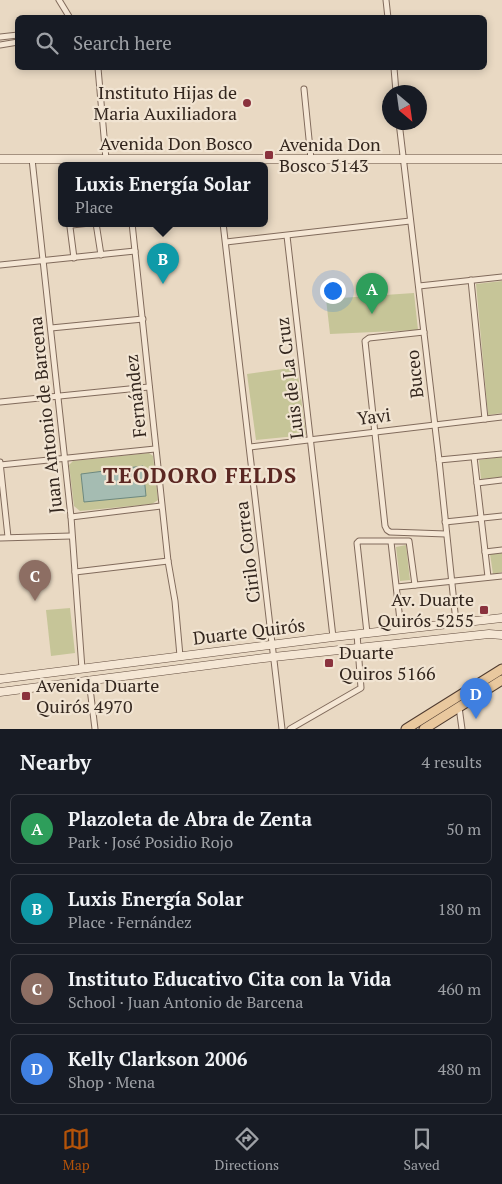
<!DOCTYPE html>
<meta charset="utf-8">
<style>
body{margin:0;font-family:"PT Serif",serif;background:#242831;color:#f1f3f6}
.compass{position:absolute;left:382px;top:85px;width:45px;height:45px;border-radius:50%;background:#171b24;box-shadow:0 2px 8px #0003;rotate:151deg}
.you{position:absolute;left:332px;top:290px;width:18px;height:18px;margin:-12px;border:4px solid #fff;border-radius:50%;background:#1a73e8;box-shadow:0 0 0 8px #1a73e833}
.badge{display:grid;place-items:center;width:32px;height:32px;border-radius:50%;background:#b45309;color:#fff;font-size:16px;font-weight:700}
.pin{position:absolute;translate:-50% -41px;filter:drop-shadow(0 1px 2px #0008)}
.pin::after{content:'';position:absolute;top:26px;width:18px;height:15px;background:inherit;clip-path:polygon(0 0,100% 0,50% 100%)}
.popup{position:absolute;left:58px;top:162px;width:210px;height:65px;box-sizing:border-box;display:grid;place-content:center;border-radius:8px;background:#171b24;filter:drop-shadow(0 1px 4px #0005);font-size:16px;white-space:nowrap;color:#9ea1a6}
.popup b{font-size:19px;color:#f1f3f6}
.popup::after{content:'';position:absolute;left:50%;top:100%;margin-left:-10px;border:10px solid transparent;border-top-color:#171b24}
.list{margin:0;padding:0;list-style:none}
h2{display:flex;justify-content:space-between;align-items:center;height:65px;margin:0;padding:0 20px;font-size:21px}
h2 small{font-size:16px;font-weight:400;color:#9ea1a6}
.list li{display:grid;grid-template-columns:32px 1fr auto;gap:15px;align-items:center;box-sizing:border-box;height:70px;margin:0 10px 10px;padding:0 10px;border:1px solid #363941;border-radius:8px}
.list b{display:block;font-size:19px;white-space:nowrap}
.list p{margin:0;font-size:16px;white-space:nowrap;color:#9ea1a6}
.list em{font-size:16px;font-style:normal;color:#9ea1a6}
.icon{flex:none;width:28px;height:28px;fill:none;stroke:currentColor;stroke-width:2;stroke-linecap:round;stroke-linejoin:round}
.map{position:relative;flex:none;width:502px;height:729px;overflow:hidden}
.search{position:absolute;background:#171b24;box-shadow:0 2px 8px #0003;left:15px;right:15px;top:15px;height:55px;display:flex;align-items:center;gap:12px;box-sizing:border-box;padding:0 18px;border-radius:8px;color:#9ea1a6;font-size:19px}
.sheet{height:385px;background:#171b24}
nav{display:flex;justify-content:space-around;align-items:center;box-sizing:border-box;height:70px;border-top:1px solid #363941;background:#171b24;font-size:14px;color:#9ea1a6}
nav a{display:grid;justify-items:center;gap:2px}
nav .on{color:#b45309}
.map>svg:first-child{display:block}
.green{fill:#c6c598}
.water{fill:#a5bcb2;stroke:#6d897f}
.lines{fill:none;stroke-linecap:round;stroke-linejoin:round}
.minor-casing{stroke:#816b5c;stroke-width:7}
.secondary-casing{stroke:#634d3f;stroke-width:9}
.primary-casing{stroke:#4f3b30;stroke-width:11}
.minor{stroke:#f5e7d5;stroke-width:5}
.secondary{stroke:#f5e7d5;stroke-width:8}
.primary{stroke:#e9c89e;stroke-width:9}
.poi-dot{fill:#8a323d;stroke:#f1e4d2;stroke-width:2}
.labels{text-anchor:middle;stroke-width:4.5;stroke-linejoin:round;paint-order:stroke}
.poi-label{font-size:18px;fill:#33261e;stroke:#f1e4d2;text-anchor:start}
.street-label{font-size:18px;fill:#33261e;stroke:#f1e4d2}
.district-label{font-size:22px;font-weight:bold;letter-spacing:1px;fill:#5b2722;stroke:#f1e4d2}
</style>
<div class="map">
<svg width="502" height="729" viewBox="0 0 502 729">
<rect width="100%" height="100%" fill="#e9d9c3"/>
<!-- green -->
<g class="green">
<polygon points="502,281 502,413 488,415 476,284"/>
<polygon points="414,293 418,330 330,334 326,299"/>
<polygon points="297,367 306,435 256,440 247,374"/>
<polygon points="149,453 153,456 158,500 152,504 80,511 74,506 69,465 73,461"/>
<polygon points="502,457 502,477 481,479 479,460"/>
<polygon points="406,545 410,580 400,581 396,547"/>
<polygon points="502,553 502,572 493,574 490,554"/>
<polygon points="70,608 75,653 51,656 46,610"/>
</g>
<!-- water -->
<polygon class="water" points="143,466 146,496 84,502 81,474"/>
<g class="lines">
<defs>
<g id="minor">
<polyline points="59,0 70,18"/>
<polyline points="386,0 388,18"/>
<polyline points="0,37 18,35"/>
<polyline points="0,45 18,42"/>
<polyline points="98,68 106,159"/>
<polyline points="394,68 396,92"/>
<polyline points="304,89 311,159"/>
<polyline points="399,122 439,460 456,622"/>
<polyline points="32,159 71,517 82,669"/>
<polyline points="96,223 101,255"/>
<polyline points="132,223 168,561 175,601 180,656"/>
<polyline points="223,223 282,729"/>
<polyline points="287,236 333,637"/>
<polyline points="226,242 410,221"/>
<polyline points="74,258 70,227 72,225 90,223"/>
<polyline points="0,265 135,251"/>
<polyline points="471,280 485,419"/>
<polyline points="419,286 502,277"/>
<polyline points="51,328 143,319"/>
<polyline points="424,332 369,338 365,341 385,526 387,530 390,532 446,534"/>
<polyline points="0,402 149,387"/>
<polyline points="250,447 502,417"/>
<polyline points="474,457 488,577"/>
<polyline points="439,460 502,454"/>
<polyline points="0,462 8,537"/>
<polyline points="0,465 155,449"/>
<polyline points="477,483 502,480"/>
<polyline points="71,517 161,506"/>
<polyline points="445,522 502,516"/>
<polyline points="0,538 71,536"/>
<polyline points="391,542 401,629"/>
<polyline points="485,552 502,550"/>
<polyline points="75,572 168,561"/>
<polyline points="397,587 502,576"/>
<polyline points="367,633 357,543 359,541 409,541 415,585"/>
<polyline points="89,680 95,729"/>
<polyline points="459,707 462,729"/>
<polyline points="290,729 361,688 357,634"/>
</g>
<g id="secondary">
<polyline points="0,159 502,159"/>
<polyline points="0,679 333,637 502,618"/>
<polyline points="0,692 264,658 489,634 502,635"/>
</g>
<g id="primary">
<polyline points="406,729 502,669"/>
<polyline points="424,729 502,680"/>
</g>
</defs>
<!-- minor casing -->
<use href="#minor" class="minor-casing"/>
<!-- secondary casing -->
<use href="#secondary" class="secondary-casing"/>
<!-- primary casing -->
<use href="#primary" class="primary-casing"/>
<!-- minor -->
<use href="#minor" class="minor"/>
<!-- secondary -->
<use href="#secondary" class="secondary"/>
<!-- primary -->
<use href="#primary" class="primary"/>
</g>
<!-- markers -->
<g class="poi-dot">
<circle cx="247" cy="103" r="5"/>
<rect x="264" y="150" width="10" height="10" rx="2.5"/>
<rect x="479" y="605" width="10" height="10" rx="2.5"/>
<rect x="324" y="658" width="10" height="10" rx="2.5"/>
<rect x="21" y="691" width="10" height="10" rx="2.5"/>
</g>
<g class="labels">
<!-- poi labels -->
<g class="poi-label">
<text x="237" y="99" text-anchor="end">Instituto Hijas de<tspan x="237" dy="21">Maria Auxiliadora</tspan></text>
<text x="279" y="151">Avenida Don<tspan x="279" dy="21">Bosco 5143</tspan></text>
<text x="474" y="606" text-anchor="end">Av. Duarte<tspan x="474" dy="21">Quirós 5255</tspan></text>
<text x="339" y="659">Duarte<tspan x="339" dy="21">Quiros 5166</tspan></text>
<text x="36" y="692">Avenida Duarte<tspan x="36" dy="21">Quirós 4970</tspan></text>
</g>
<!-- street labels -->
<g class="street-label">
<text x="176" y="150">Avenida Don Bosco</text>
<text transform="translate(415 374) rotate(-96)" y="6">Buceo</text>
<text transform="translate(290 378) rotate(-97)" y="6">Luis de La Cruz</text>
<text transform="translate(136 396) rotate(-96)" y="6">Fernández</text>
<text transform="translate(46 415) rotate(-96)" y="6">Juan Antonio de Barcena</text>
<text transform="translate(374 417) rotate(-7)" y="6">Yavi</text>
<text transform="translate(248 552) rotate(-97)" y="6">Cirilo Correa</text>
<text transform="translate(249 632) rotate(-7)" y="6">Duarte Quirós</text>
</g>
<!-- district labels -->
<g class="district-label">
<text x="200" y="483">TEODORO FELDS</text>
</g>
</g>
</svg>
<svg class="compass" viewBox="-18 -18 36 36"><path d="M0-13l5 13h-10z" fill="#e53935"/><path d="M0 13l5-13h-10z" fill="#9ea1a6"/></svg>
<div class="you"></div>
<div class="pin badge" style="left:372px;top:314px;background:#2e9e5b">A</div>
<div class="pin badge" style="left:163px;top:284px;background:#0f9aa8">B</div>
<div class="popup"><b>Luxis Energía Solar</b>Place</div>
<div class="pin badge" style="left:35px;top:601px;background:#8d6e63">C</div>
<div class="pin badge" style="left:476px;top:719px;background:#3f7fe0">D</div>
<div class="search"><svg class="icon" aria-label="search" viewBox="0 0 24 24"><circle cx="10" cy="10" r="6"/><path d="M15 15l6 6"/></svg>Search here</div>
</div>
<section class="sheet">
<h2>Nearby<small>4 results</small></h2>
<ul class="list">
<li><span class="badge" style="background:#2e9e5b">A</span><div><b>Plazoleta de Abra de Zenta</b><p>Park · José Posidio Rojo</p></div><em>50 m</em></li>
<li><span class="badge" style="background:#0f9aa8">B</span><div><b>Luxis Energía Solar</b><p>Place · Fernández</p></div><em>180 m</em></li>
<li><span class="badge" style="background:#8d6e63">C</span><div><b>Instituto Educativo Cita con la Vida</b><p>School · Juan Antonio de Barcena</p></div><em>460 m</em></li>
<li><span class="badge" style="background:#3f7fe0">D</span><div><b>Kelly Clarkson 2006</b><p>Shop · Mena</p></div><em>480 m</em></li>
</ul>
</section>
<nav>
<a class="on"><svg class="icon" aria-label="map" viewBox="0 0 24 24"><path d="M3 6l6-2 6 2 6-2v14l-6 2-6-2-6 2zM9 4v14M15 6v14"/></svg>Map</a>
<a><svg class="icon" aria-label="directions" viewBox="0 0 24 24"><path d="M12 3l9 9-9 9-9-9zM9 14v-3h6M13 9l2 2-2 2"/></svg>Directions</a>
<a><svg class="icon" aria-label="saved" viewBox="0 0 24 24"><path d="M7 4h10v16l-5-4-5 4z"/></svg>Saved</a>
</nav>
